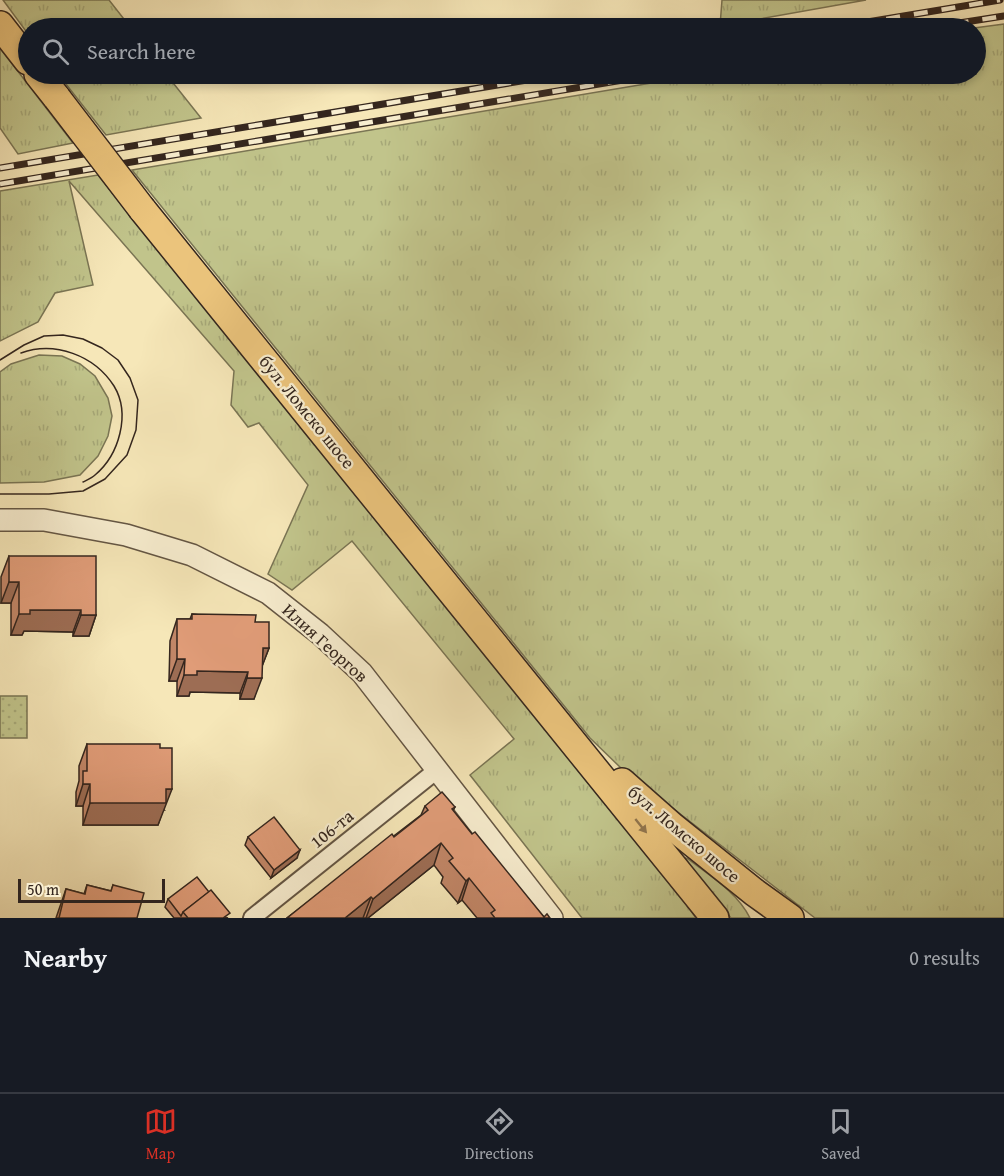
<!DOCTYPE html>
<meta charset="utf-8">
<style>
body{margin:0;font-family:"Gentium Book Plus",serif;background:#242831;color:#f1f3f6}
.scale{position:absolute;left:18px;bottom:15px;width:147px;box-sizing:border-box;padding-left:6px;border:3px solid #34261e;border-top:0;font-size:16px;line-height:21px;white-space:nowrap;color:#34261e;-webkit-text-stroke:4px #f9efd1;paint-order:stroke}
.list{margin:0;padding:0;list-style:none}
h2{display:flex;justify-content:space-between;align-items:center;height:78px;margin:0;padding:0 24px;font-size:26px}
h2 small{font-size:20px;font-weight:400;color:#9ea1a6}
.icon{flex:none;width:33px;height:33px;fill:none;stroke:currentColor;stroke-width:2;stroke-linecap:round;stroke-linejoin:round}
.map{position:relative;flex:none;width:1004px;height:918px;overflow:hidden}
.search{position:absolute;background:#171b24;box-shadow:0 3px 9px #0003;left:18px;right:18px;top:18px;height:66px;display:flex;align-items:center;gap:15px;box-sizing:border-box;padding:0 21px;border-radius:33px;color:#9ea1a6;font-size:22px}
.sheet{height:174px;background:#171b24}
nav{display:flex;justify-content:space-around;align-items:center;box-sizing:border-box;height:84px;border-top:2px solid #363941;background:#171b24;font-size:16px;color:#9ea1a6}
nav a{display:grid;justify-items:center;gap:3px}
nav .on{color:#d93025}
.map>svg:first-child{display:block}
.grass{fill:url(#grass-tufts);stroke:#7a7554;stroke-width:1.5}
.park{fill:url(#park-dots);stroke:#7a7554;stroke-width:1.5}
.lines{fill:none;stroke-linecap:round;stroke-linejoin:round}
.minor-casing{stroke:#645644;stroke-width:20}
.tertiary-casing{stroke:#645644;stroke-width:24}
.primary-casing{stroke:#34261e;stroke-width:30}
.minor{stroke:#f9efd1;stroke-width:16}
.tertiary{stroke:#f9efd1;stroke-width:21}
.primary{stroke:#ebc47c;stroke-width:27}
.tram{stroke:#34261e;stroke-width:1.5}
.rail-casing{stroke:#34261e;stroke-width:7}
.rail{stroke:#f9efd1;stroke-width:4.5;stroke-dasharray:14;stroke-linecap:butt}
.primary-bridge-casing{stroke:#34261e;stroke-width:30;stroke-linecap:butt}
.primary-bridge{stroke:#ebc47c;stroke-width:27}
.wall{fill:#c18667;stroke:#34261e;stroke-width:1.5}
.shaded-wall{fill:#9d6d54;stroke:#34261e;stroke-width:1.5}
.building{fill:#e09c78;stroke:#34261e;stroke-width:1.5}
.oneway{fill:#90754d}
.labels{text-anchor:middle;stroke-width:4.5;stroke-linejoin:round;paint-order:stroke}
.street-label{font-size:18px;fill:#34261e;stroke:#f9efd1}
</style>
<div class="map">
<svg width="1004" height="918" viewBox="0 0 1004 918">
<defs>
<pattern id="grass-tufts" width="24" height="20" patternUnits="userSpaceOnUse" patternTransform="scale(1.5)"><rect width="24" height="20" fill="#c1c48b"/><path d="M3 7l-1-3M5 7V3M7 7l1-3M15 17l-1-3M17 17v-4M19 17l1-3" fill="none" stroke="#a6a878"/></pattern>
<pattern id="park-dots" width="8" height="8" patternUnits="userSpaceOnUse" patternTransform="scale(1.5)"><rect width="8" height="8" fill="#c1c48b"/><path d="M2 2h.1M6 6h.1" fill="none" stroke="#a6a878" stroke-width="1.8" stroke-linecap="round"/></pattern>
</defs>
<rect width="100%" height="100%" fill="#f6e7b8"/>
<filter id="stains"><feTurbulence type="fractalNoise" baseFrequency=".00333" numOctaves="4"/><feColorMatrix values="0 0 0 0 .2 0 0 0 0 .09 0 0 0 0 .02 0 0 0 .5 -.17"/></filter>
<radialGradient id="worn" r=".72"><stop offset=".6" stop-color="#630" stop-opacity="0"/><stop offset="1" stop-color="#630" stop-opacity=".3"/></radialGradient>
<!-- grass -->
<g class="grass">
<polygon points="3,0 109,0 131,28 28,28 28,34"/>
<polygon points="722,0 866,0 720,26"/>
<polygon points="1004,24 1004,918 815,918 622,769 590,738 132,170 705,74 976,74 976,28 974,28"/>
<polygon points="0,48 73,143 18,154 0,128"/>
<polygon points="58,74 166,74 201,118 106,135"/>
<polygon points="98,175 131,217 650,854 696,918 582,918 470,775 514,739 352,541 292,590 268,574 308,485 259,423 248,427 231,405 234,371 69,181 93,285 55,293 38,322 0,341 0,191"/>
<polygon points="39,355 62,356 80,364 95,376 108,398 112,416 108,436 98,456 80,475 44,482 0,483 0,372 11,364"/>
<path d="M680,856L688,859C710,876 737,892 750,918H731Z"/>
</g>
<!-- park -->
<rect class="park" x="0" y="696" width="27" height="42"/>
<g class="lines">
<defs>
<polyline id="minor" points="252,918 437,770"/>
<polyline id="tertiary" points="0,520 44,520 126,535 192,555 268,593 320,634 362,673 552,918"/>
<g id="primary">
<polyline points="0,25 28,61"/>
<polyline points="38,74 57,98"/>
<polyline points="142,209 715,918"/>
<polyline points="622,782 673,827 754,892 790,918"/>
</g>
</defs>
<!-- minor casing -->
<use href="#minor" class="minor-casing"/>
<!-- tertiary casing -->
<use href="#tertiary" class="tertiary-casing"/>
<!-- primary casing -->
<use href="#primary" class="primary-casing"/>
<!-- minor -->
<use href="#minor" class="minor"/>
<!-- tertiary -->
<use href="#tertiary" class="tertiary"/>
<!-- primary -->
<use href="#primary" class="primary"/>
<!-- tram -->
<g class="tram">
<path d="M21,353C55,341 94,355 114,386C131,414 119,455 95,475C92,478 87,480 83,482"/>
<polyline points="0,360 24,345 44,336 63,335 83,339 102,348 118,360 130,378 138,400 136,430 127,455 105,479 83,491 49,494 0,494"/>
</g>
<defs>
<g id="rail">
<polyline points="831,28 1000,0"/>
<polyline points="927,28 1004,16"/>
<polyline points="0,168 563,74"/>
<polyline points="0,184 659,74"/>
</g>
</defs>
<!-- rail casing -->
<use href="#rail" class="rail-casing"/>
<!-- rail -->
<use href="#rail" class="rail"/>
<defs>
<polyline id="primary-bridge" points="57,98 142,209"/>
</defs>
<!-- primary-bridge casing -->
<use href="#primary-bridge" class="primary-bridge-casing"/>
<!-- primary-bridge -->
<use href="#primary-bridge" class="primary-bridge"/>
</g>
<!-- wall -->
<g class="wall">
<polygon points="9,556 96,615 89,636 73,636 73,632 24,631 22,635 11,635 11,603 1,603 1,577"/>
<polygon points="192,614 255,622 269,648 262,666 254,699 240,699 240,693 190,692 189,696 177,696 177,681 169,681 170,641 177,619 190,619"/>
<polygon points="87,744 164,810 163,810 158,825 83,825 83,806 76,806 76,792 79,781 79,766"/>
<polygon points="425,806 455,807 453,811 472,834 544,917 550,918 477,918 462,900 458,903 441,883 443,877 434,865 368,918 287,918 421,815"/>
<polygon points="248,837 297,858 271,878 245,845"/>
<polygon points="87,885 111,891 113,885 137,918 56,918 66,889 84,894"/>
<polygon points="168,899 228,918 174,918 165,907"/>
</g>
<!-- shaded-wall -->
<g class="shaded-wall">
<polygon points="9,582 19,582 11,603 1,603"/>
<polygon points="30,610 81,610 73,632 24,631 22,635 11,635 19,614"/>
<polygon points="81,615 96,615 89,636 73,636"/>
<polygon points="263,648 269,648 261,669"/>
<polygon points="177,659 185,659 177,681 169,681"/>
<polygon points="197,671 248,672 240,693 190,692 189,696 177,696 184,675"/>
<polygon points="247,678 262,678 254,699 240,699"/>
<polygon points="83,784 90,784 83,806 76,806"/>
<polygon points="166,789 172,789 158,825 83,825 90,803"/>
<polygon points="441,843 434,865 368,918 366,918 373,899"/>
<polygon points="300,850 297,858 271,878 274,870"/>
<polygon points="469,878 462,900 458,903 466,881"/>
<polygon points="371,897 363,918 345,918"/>
</g>
<!-- building -->
<g class="building">
<polygon points="9,556 96,556 96,615 81,615 81,610 30,610 30,614 19,614 19,582 9,582"/>
<polygon points="192,614 256,615 255,622 269,622 269,648 263,648 262,678 247,678 248,672 197,671 197,675 184,675 185,659 177,659 177,619 192,619"/>
<polygon points="87,744 160,744 160,748 172,748 172,789 166,789 166,803 90,803 90,784 83,784 83,771 87,771"/>
<polygon points="442,792 455,807 452,809 472,834 475,832 544,917 547,914 550,918 495,918 491,913 495,910 469,878 466,881 449,861 453,858 441,843 373,899 371,897 345,918 287,918 392,834 394,837 428,810 425,806"/>
<polygon points="274,817 300,850 274,870 248,837"/>
<polygon points="197,877 209,892 183,912 181,916 168,899"/>
<polygon points="87,885 111,891 113,885 144,893 137,918 59,918 66,889 85,894"/>
<polygon points="211,890 230,913 223,918 188,918 183,912"/>
</g>
<!-- one-way arrows -->
<defs><path id="oneway-solid" d="M-6-.8H1V-3.2L6.5 0L1 3.2V.8H-6Z" transform="scale(1.5)"/></defs>
<use class="oneway" href="#oneway-solid" transform="translate(641 826) rotate(51)"/>
<g class="labels">
<!-- street labels -->
<g class="street-label">
<text transform="translate(307 412) rotate(51)" y="6">бул. Ломско шосе</text>
<text transform="translate(325 643) rotate(42)" y="6">Илия Георгов</text>
<text transform="translate(332 829) rotate(-39)" y="6">106-та</text>
<text transform="translate(684 834) rotate(40)" y="6">бул. Ломско шосе</text>
</g>
</g>
<rect width="100%" height="100%" filter="url(#stains)"/>
<rect width="100%" height="100%" fill="url(#worn)"/>
</svg>
<div class="scale">50 m</div>
<div class="search"><svg class="icon" aria-label="search" viewBox="0 0 24 24"><circle cx="10" cy="10" r="6"/><path d="M15 15l6 6"/></svg>Search here</div>
</div>
<section class="sheet">
<h2>Nearby<small>0 results</small></h2>
<ul class="list">
</ul>
</section>
<nav>
<a class="on"><svg class="icon" aria-label="map" viewBox="0 0 24 24"><path d="M3 6l6-2 6 2 6-2v14l-6 2-6-2-6 2zM9 4v14M15 6v14"/></svg>Map</a>
<a><svg class="icon" aria-label="directions" viewBox="0 0 24 24"><path d="M12 3l9 9-9 9-9-9zM9 14v-3h6M13 9l2 2-2 2"/></svg>Directions</a>
<a><svg class="icon" aria-label="saved" viewBox="0 0 24 24"><path d="M7 4h10v16l-5-4-5 4z"/></svg>Saved</a>
</nav>
